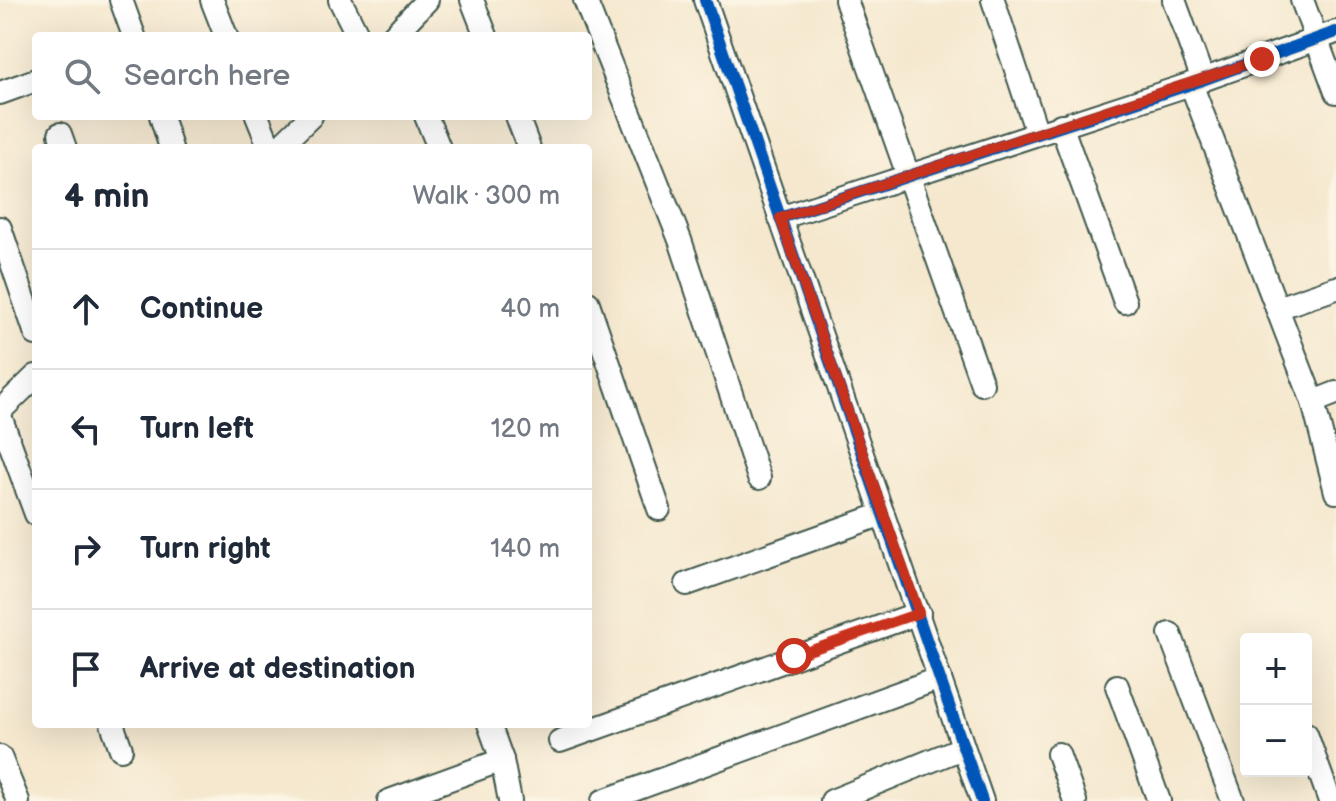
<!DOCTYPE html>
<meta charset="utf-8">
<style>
body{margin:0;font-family:"Balsamiq Sans",sans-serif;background:#f2f2f3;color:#1f2937}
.controls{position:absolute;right:24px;bottom:24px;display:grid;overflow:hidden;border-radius:8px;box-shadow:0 8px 32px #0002}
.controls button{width:72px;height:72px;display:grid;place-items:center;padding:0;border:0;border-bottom:2px solid #e0e1e3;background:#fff;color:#1f2937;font:40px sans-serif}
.stop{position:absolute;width:24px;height:24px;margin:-18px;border:6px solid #c8321e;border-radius:50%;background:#fff}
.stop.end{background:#c8321e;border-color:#fff;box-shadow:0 2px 8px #0008}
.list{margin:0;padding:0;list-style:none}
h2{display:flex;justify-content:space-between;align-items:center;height:104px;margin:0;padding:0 32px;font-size:34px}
h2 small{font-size:26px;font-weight:400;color:#747a83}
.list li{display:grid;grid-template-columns:52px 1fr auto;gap:24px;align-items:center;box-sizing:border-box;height:120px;padding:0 32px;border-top:2px solid #e0e1e3}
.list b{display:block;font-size:30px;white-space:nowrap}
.list em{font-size:26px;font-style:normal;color:#747a83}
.icon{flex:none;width:44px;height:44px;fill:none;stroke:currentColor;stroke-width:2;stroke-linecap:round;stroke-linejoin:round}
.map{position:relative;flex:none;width:1336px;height:801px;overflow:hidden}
.search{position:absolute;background:#fff;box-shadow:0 8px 32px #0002;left:32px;top:32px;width:560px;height:88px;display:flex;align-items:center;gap:20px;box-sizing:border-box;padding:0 28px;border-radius:8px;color:#747a83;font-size:30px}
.panel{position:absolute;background:#fff;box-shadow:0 8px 32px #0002;left:32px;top:144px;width:560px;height:584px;border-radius:8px}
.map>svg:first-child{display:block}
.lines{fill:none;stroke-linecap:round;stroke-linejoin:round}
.street-casing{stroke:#3f574b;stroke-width:26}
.street{stroke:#fff;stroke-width:22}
.cycleway-casing{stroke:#fcf5e5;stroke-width:17}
.cycleway{stroke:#0057b8;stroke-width:12}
.route{stroke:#c8321e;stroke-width:10}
</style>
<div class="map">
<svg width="1336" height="801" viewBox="0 0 1336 801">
<rect width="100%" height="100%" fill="#fcf5e5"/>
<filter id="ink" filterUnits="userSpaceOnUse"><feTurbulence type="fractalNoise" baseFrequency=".0125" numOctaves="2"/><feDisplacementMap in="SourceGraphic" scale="16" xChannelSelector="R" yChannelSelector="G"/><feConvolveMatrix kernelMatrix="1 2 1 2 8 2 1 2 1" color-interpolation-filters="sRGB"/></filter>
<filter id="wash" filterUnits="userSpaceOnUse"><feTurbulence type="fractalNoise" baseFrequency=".006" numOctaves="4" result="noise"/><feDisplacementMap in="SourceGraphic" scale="32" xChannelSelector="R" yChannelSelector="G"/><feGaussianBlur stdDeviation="1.8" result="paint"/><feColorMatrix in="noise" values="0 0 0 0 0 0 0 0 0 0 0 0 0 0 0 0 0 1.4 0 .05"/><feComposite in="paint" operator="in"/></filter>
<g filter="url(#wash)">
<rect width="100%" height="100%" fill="#f5e8cf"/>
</g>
<g filter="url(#ink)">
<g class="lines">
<defs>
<g id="street">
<polyline points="121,0 134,36"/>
<polyline points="212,0 226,36"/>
<polyline points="340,0 358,36"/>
<polyline points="472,0 486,36"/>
<polyline points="585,0 680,240 759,478"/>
<polyline points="705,0 982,801"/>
<polyline points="846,0 982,384"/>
<polyline points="993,0 1037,133"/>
<polyline points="1174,0 1203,80"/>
<polyline points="1302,0 1336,92"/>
<polyline points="393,36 427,0"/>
<polyline points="1191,84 1313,402 1336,492"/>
<polyline points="0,93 36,80"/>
<polyline points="161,116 171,148"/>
<polyline points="257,116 270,148"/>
<polyline points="426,116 439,148"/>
<polyline points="517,116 529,148"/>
<polyline points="1061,125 1125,302"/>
<polyline points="60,134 65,148"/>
<polyline points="278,148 311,116"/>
<polyline points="780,218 1191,84 1336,32"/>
<polyline points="0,228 36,334"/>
<polyline points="588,303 659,509"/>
<polyline points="1277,308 1336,288"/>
<polyline points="1313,402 1336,393"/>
<polyline points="0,411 36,376"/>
<polyline points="0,416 36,514"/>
<polyline points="687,584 883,514"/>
<polyline points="1170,634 1233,801"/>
<polyline points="1117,686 1159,801"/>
<polyline points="112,724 121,749"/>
<polyline points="489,724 502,760 510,801"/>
<polyline points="1306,734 1330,801"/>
<polyline points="560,741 919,613"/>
<polyline points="1058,754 1075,801"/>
<polyline points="0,757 18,801"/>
<polyline points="389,801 502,760"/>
<polyline points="603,801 940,678"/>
<polyline points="832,801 962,748"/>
</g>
</defs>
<!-- street casing -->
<use href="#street" class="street-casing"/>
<!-- street -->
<use href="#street" class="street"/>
<defs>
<g id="cycleway">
<polyline points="705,0 982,801"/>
<polyline points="780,218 1191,84 1336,32"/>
</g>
</defs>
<!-- cycleway casing -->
<use href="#cycleway" class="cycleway-casing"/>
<!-- cycleway -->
<use href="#cycleway" class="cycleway"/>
</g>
</g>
<g class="lines" filter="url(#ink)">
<!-- route -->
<polyline class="route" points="794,656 919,613 780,218 1262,59"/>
</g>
</svg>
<div class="controls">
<button>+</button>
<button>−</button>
</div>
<div class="stop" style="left:794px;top:656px"></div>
<div class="stop end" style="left:1262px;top:59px"></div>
<div class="search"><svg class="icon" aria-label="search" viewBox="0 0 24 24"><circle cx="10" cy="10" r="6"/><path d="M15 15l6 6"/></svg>Search here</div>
<section class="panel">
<h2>4 min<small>Walk · 300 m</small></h2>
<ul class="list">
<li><svg class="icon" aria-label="ahead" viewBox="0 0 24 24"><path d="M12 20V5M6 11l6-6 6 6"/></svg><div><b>Continue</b></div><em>40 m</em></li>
<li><svg class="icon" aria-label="left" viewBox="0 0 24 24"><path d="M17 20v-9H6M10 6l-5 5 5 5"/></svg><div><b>Turn left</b></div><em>120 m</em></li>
<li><svg class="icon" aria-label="right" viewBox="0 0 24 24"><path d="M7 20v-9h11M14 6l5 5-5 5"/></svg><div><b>Turn right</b></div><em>140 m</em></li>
<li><svg class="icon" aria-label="arrive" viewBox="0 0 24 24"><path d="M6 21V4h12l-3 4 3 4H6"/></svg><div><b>Arrive at destination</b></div></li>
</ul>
</section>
</div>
